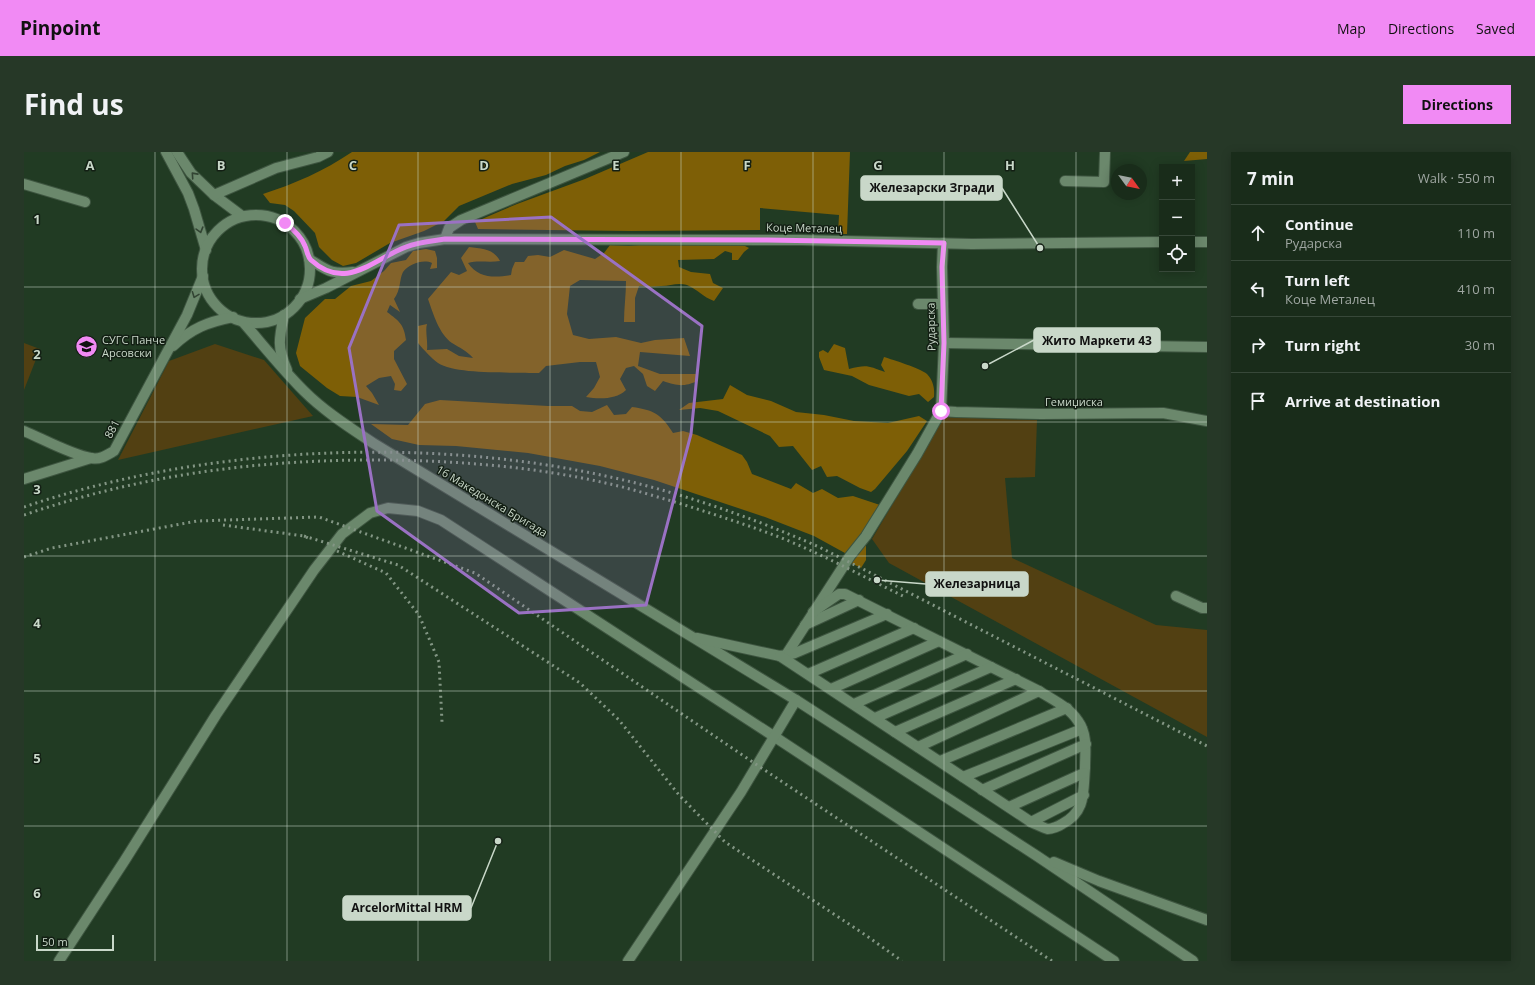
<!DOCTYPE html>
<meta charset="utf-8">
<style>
body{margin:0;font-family:"Open Sans",sans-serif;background:#263827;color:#f1f3f6}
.controls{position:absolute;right:12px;top:12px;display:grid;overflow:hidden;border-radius:0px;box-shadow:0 2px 10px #0003}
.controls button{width:36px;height:36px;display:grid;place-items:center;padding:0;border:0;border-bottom:1px solid #374839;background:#192c1a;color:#f1f3f6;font:20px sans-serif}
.compass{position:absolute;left:1087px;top:12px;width:36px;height:36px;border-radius:50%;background:#192c1a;box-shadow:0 2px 10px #0003;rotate:123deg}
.scale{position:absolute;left:12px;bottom:10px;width:78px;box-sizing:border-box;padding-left:4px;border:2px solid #c9d8c9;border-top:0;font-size:11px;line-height:14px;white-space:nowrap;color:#c9d8c9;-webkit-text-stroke:3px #131f14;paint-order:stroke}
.stop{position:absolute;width:12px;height:12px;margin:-9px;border:3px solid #f18af4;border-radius:50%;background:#fff}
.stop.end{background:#f18af4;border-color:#fff;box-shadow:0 1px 4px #0008}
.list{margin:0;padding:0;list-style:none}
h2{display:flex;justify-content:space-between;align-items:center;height:52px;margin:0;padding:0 16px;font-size:17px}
h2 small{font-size:13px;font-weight:400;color:#9fa7a2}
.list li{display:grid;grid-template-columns:26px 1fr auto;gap:12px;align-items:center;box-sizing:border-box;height:56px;padding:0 16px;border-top:1px solid #374839}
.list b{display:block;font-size:15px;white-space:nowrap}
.list p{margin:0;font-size:13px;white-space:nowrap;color:#9fa7a2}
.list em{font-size:13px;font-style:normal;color:#9fa7a2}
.icon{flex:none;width:22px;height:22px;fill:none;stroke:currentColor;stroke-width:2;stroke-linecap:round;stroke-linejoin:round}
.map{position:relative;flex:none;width:1183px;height:809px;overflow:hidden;border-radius:0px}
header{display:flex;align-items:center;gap:24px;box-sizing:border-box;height:56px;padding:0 20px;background:#f18af4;color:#111}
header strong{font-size:19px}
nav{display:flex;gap:22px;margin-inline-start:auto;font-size:14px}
.intro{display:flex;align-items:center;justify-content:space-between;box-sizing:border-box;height:96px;padding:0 24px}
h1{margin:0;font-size:28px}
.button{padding:10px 18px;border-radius:0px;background:#f18af4;color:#111;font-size:14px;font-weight:700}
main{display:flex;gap:24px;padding:0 24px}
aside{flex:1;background:#192c1a;border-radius:0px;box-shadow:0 2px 10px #0003}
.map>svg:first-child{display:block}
.green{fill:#524012}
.forest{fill:#7e5f06}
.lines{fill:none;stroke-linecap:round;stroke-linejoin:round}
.minor-casing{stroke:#3e5540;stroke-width:12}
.minor{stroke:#6b886c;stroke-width:10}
.rail{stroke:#839684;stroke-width:3;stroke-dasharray:2 4;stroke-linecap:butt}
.oneway{stroke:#324433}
.route{stroke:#f18af4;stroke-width:5}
.marked{fill:#9a71c3;fill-opacity:0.2;stroke:#9a71c3;stroke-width:3;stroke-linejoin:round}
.grid{fill:none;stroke:#c9d8c9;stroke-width:1;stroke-opacity:0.55}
.labels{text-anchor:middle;stroke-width:3;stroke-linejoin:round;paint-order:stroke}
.street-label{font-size:11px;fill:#c9d8c9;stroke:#131f14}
.poi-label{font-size:11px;fill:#c9d8c9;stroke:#131f14;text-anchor:start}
.grid-label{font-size:13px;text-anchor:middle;font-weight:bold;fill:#c9d8c9;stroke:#131f14;stroke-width:3;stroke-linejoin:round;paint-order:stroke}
.leader{fill:none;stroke:#c9d8c9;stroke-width:1.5}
.callout-dot{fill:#c9d8c9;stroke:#131f14;stroke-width:1.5}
.callout{fill:#c9d8c9;stroke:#c9d8c9;stroke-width:1.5}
.callout-label{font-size:12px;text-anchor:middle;font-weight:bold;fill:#111}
</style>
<header>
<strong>Pinpoint</strong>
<nav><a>Map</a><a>Directions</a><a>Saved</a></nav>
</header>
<div class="intro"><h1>Find us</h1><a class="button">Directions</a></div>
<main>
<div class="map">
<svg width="1183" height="809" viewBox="0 0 1183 809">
<rect width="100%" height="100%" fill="#213b23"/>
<!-- green -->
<g class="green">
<polygon points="0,191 16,197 0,238"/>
<polygon points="191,192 240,208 289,264 94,308 145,209"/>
<polygon points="920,265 1013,268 1011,325 981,326 988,406 1132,473 1183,478 1183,585 865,411 848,387"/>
</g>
<!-- forest -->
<g class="forest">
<path d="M328,0H576L560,8L541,14L522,23L488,32L435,54L420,69L400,79L366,91L332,111L319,114L308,108L295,95L291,81L270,59L261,53L246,51L239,42C270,32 300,19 328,0Z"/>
<polygon points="624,0 826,0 823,82 814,82 815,63 736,56 736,78 607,79 454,77 451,70 493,52 561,27"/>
<polygon points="1166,0 1183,0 1183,7 1160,9"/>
<path d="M696,90L717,92L725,96L720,100L714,108H708V101L701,99L690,107L654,108L655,115L667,120L686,122L689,131L699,136L690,149C679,145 673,137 663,133C653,130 647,134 637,134C630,135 622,134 615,134L611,146V170H600C600,156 602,143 602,129L556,128L546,134L543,162L549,183L565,187L592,185L617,191L631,188L660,186L666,204L616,200L614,214L636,222H672L674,229C659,235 654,234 639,229L631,239L623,234L619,222L610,214L602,216L596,227L602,238C592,248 574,247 562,245L570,236L576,225L572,210H556L522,214L515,221C491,220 432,223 414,211C407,206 400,198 394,191V174L403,172C401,178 404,190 403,198L423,197L435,204L449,206C443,199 436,196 428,191C415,182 409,161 404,147L427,120L435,123L443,119L437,106L445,95C458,97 469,96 476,109C465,111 454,108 444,111C454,126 470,126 487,123L488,117L491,110H500L504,104L514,103L526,105L540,98L571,107L580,101L586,93L605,94L636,91L667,93Z"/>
<path d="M402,97L411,99L413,106V116L406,117L408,111C399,107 385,112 379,120C375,128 377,138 370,147L376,160L366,153L363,160C375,169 380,172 382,188L370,199V207L383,232L377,239L370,238L371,232L367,224L355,226L342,234L348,241L355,253L333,245L316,244L303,236L276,214L272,201L281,166L301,147H311L327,134L347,129L360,119L367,111L382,108L389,99Z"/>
<path d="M810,192L821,196L825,217C843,212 845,214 861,220L857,213L860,205C869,208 896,216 903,222C909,228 911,237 910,245L904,250L895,242L885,244L845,233L828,224L800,218L795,205V200L799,198L804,201Z"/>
<polygon points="706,233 723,243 747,249 772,260 800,263 830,269 864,271 895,264 903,269 883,299 851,337 847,340 836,336 813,324 803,325 797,314 788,318 769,294 755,295 746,284 694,259 676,256 655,258 665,251 699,247"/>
<path d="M416,248L524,254H548L556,259L568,260L583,253L590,263L602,262L608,255C630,258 637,262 649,281L659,279L673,283L718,303L723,310L728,322L767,337L772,331L789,341L798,337L814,346L829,344L859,354L842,384V408L837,416L827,411L830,406L790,384L741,365L630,328L576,314L504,301L432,294L395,293L368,287L347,272L384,273L401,252Z"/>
</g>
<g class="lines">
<defs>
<g id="minor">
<polyline points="142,0 164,41 170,57 182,98"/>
<polyline points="153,0 167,21 190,43 218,64"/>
<polyline points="1041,29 1080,30 1081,0"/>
<polyline points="0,32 61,50"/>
<polyline points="190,43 252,16 294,5 304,0"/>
<circle cx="232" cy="117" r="54"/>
<polyline points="421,87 425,76 437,68 600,0"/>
<polyline points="1168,90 1183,90"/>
<path d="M285,107C303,118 307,123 329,120"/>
<polyline points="276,147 302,136 382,95 395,91 421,87 777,88 948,92 1138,90"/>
<polyline points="894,152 919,152"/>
<path d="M260,163C255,186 253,196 263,218"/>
<path d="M219,170C239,193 258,217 280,239C300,259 325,275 349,291L772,548L1013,704L1169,809"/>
<polyline points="920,191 1183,195"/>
<path d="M149,194C168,176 184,170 209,165"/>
<polyline points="917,259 932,260 1017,262 1139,261 1183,269"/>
<path d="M0,279C19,287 48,303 67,306C76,308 83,303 90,299L163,163L179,124"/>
<polyline points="0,327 67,306"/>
<polyline points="1152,444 1178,456 1183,456"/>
<polyline points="781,473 835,448"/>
<polyline points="673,486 756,504 762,503 826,404 842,384 893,302 917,259 920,191 918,115 919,91"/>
<polyline points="762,503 771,501 863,462"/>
<path d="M756,504L1007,670C1012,672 1019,676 1024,677C1028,677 1035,674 1038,672C1062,660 1059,640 1061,616C1061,600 1064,583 1054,569C1045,555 1029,548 1015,539L821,442H815L789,460"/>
<polyline points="784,522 890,476"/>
<polyline points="807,537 915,489"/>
<polyline points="830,552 943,502"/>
<polyline points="851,566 967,515"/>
<polyline points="871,580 992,527"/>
<polyline points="894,595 1015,539"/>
<polyline points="916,609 1043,556"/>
<polyline points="939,625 1058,577"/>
<polyline points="958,638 1062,592"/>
<polyline points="985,655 1060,621"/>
<polyline points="1007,670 1060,643"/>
<polyline points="1030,710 1075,729 1183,768"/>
<polyline points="35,809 101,708 192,563 290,418 318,382 346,361 364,356 394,359 417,368 751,585 1090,809"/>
<polyline points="604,809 717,640 772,548"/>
</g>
</defs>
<!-- minor casing -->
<use href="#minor" class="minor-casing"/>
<!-- minor -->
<use href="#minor" class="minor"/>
<!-- rail -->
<g class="rail">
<path d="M0,355C177,295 395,284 577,323C644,337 716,361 779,388C799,396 818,407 837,416L1183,594"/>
<path d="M0,363C120,322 237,307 364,308C438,309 513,315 586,332C608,337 630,344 651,350C686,361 721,372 755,385C798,402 838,424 879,444"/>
<polyline points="199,373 280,384 284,386"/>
<polyline points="280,384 374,413 556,531 595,568 655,643 701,690 840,782 878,809"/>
<polyline points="313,399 362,421 395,463 415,510 418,570"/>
<polyline points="0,405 28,396 173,369 295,365 451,421 733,613 1028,809"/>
</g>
</g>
<!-- one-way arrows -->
<defs><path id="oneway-chevron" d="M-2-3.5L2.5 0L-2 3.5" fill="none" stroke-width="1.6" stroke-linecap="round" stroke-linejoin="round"/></defs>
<g class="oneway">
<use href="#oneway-chevron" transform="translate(170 23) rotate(-132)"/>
<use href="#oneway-chevron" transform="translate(176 78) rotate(74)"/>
<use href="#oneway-chevron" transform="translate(171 143) rotate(111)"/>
</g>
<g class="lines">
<!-- route -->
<path class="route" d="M261,71C269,77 277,84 281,94C283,98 283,104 287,108C322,140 349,107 382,95C394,90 408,89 421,87L743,88L920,91L918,115L920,191L917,259"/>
</g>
<!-- marked area -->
<path class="marked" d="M527,65L678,174L667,282L622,453L495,461L353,359L325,196L375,73Z"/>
<!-- grid -->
<path class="grid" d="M131,0V809M263,0V809M394,0V809M526,0V809M657,0V809M789,0V809M920,0V809M1052,0V809M0,135H1183M0,270H1183M0,404H1183M0,539H1183M0,674H1183"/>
<!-- icons -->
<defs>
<symbol id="school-disc" viewBox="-11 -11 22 22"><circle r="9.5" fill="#f18af4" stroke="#131f14"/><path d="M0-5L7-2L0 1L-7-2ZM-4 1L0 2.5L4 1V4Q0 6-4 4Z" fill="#111"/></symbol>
</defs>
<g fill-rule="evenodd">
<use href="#school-disc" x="50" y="182" width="25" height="25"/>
</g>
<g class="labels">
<!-- street labels -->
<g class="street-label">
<text transform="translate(780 76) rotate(1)" y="4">Коце Металец</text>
<text transform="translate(907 175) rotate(-91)" y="4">Рударска</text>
<text x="1050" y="254">Гемиџиска</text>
<text transform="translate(88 277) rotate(-62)" y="4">881</text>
<text transform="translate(468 349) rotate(31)" y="4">16 Македонска Бригада</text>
</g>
<!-- poi labels -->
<g class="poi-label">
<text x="78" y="192">СУГС Панче<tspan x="78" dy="13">Арсовски</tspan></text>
</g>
</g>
<g class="grid-label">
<text x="66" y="18">A</text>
<text x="197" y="18">B</text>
<text x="329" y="18">C</text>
<text x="460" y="18">D</text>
<text x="592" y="18">E</text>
<text x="723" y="18">F</text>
<text x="854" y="18">G</text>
<text x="986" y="18">H</text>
<text x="13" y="72">1</text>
<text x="13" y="207">2</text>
<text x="13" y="342">3</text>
<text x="13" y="476">4</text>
<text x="13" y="611">5</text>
<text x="13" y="746">6</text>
</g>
<!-- callouts -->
<path class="leader" d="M1016 96L978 36M961 214L1010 188M853 428L902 432M474 689L447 756"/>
<g class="callout-dot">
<circle cx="1016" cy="96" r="4"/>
<circle cx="961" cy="214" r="4"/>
<circle cx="853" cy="428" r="4"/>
<circle cx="474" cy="689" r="4"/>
</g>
<g class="callout">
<rect x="837" y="24" width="141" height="24" rx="4"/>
<rect x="1010" y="176" width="126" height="24" rx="4"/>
<rect x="902" y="420" width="102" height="24" rx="4"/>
<rect x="319" y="744" width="128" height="24" rx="4"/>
</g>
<g class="callout-label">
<text x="908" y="40">Железарски Згради</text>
<text x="1073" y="193">Жито Маркети 43</text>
<text x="953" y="436">Железарница</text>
<text x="383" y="760">ArcelorMittal HRM</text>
</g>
</svg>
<div class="controls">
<button>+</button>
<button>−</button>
<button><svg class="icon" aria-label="locate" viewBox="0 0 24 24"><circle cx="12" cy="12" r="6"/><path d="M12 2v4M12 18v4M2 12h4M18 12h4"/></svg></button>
</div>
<svg class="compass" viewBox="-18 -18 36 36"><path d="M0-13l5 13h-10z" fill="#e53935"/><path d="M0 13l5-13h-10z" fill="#9fa7a2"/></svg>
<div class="scale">50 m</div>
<div class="stop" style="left:917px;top:259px"></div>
<div class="stop end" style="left:261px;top:71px"></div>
</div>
<aside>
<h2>7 min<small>Walk · 550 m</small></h2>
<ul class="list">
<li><svg class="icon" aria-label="ahead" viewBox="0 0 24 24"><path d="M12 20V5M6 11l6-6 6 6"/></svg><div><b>Continue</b><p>Рударска</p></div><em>110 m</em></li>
<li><svg class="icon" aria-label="left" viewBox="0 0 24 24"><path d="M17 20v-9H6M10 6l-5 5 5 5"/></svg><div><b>Turn left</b><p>Коце Металец</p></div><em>410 m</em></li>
<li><svg class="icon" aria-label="right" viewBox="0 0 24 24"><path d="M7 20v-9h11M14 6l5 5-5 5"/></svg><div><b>Turn right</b></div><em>30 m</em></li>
<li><svg class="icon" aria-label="arrive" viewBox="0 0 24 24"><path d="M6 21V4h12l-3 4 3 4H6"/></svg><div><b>Arrive at destination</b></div></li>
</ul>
</aside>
</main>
